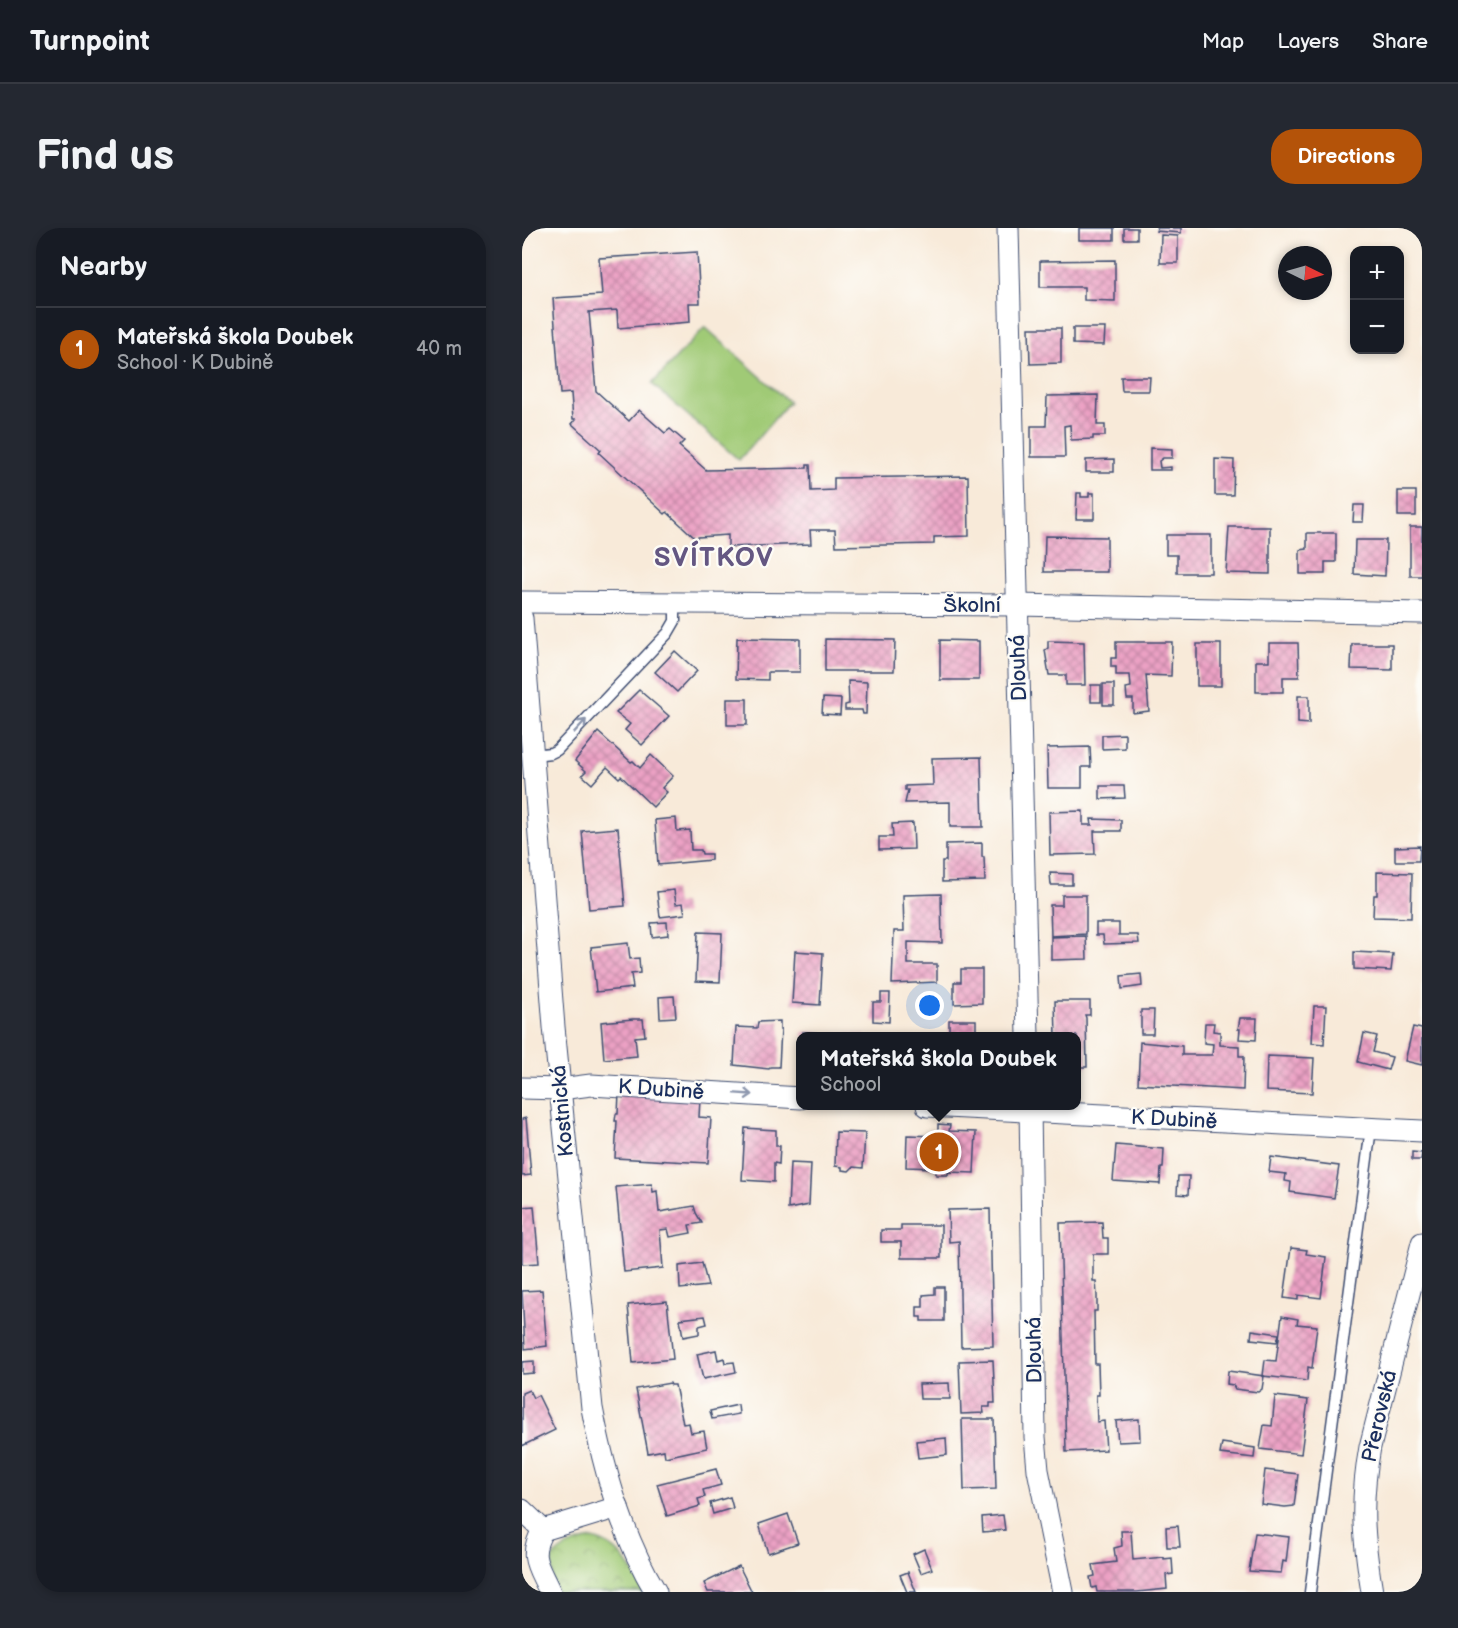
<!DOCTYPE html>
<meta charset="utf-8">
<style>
body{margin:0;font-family:"Balsamiq Sans",sans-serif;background:#242831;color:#f1f3f6}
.controls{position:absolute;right:18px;top:18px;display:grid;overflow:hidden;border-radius:12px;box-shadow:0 3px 9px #0003}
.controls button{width:54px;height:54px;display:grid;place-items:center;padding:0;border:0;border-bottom:2px solid #363941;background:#171b24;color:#f1f3f6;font:30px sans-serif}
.compass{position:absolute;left:756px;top:18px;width:54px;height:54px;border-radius:50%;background:#171b24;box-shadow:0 3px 9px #0003;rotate:95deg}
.you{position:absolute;left:408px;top:778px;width:21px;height:21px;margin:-15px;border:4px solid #fff;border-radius:50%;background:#1a73e8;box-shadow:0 0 0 9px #1a73e833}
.badge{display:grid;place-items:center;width:39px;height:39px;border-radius:50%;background:#b45309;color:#fff;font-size:20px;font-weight:700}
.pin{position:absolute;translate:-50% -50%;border:3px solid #fff;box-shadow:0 2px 6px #0006}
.popup{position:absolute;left:274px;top:804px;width:285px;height:78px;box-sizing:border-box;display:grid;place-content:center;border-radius:12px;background:#171b24;filter:drop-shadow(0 2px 4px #0005);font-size:20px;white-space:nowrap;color:#9ea1a6}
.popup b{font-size:22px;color:#f1f3f6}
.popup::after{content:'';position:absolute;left:50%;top:100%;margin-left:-12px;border:12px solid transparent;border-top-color:#171b24}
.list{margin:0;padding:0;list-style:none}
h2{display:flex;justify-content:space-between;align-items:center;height:78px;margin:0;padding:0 24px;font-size:26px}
h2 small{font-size:20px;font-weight:400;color:#9ea1a6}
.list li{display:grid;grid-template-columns:39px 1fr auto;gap:18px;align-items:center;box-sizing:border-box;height:84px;padding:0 24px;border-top:2px solid #363941}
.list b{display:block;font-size:22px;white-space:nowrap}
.list p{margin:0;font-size:20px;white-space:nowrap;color:#9ea1a6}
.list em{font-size:20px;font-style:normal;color:#9ea1a6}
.map{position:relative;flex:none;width:900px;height:1364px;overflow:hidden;border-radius:24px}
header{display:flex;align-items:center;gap:36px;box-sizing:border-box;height:84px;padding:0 30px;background:#171b24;border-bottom:2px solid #363941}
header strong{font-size:28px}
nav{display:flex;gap:33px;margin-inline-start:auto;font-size:21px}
.intro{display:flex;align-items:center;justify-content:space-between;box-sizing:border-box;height:144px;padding:0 36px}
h1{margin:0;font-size:42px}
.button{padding:15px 27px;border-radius:24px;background:#b45309;color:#fff;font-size:21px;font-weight:700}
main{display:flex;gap:36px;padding:0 36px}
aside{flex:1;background:#171b24;border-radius:24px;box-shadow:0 3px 9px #0003}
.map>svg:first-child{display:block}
.grass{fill:#a0ca76;stroke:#5e7c6a;stroke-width:1.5}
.park{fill:url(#park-crowns);stroke:#5e7c6a;stroke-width:1.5}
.building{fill:url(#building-cross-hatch)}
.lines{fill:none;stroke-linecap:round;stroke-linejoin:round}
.lane-casing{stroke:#3c4b70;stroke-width:13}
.street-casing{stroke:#3c4b70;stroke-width:23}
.lane{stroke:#fff;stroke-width:10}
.street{stroke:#fff;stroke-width:21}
.oneway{stroke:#8d97ae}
.labels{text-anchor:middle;stroke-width:4.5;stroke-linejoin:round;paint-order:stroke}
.street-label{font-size:21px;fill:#1b2f5e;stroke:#fdfcf7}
.district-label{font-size:27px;font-weight:bold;letter-spacing:1.5px;fill:#645782;stroke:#fdfcf7}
</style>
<header>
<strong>Turnpoint</strong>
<nav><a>Map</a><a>Layers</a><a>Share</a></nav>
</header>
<div class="intro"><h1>Find us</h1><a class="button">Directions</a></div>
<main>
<aside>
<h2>Nearby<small></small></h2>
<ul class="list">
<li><span class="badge">1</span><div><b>Mateřská škola Doubek</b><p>School · K Dubině</p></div><em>40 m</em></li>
</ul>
</aside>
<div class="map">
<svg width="900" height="1364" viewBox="0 0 900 1364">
<defs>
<pattern id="park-crowns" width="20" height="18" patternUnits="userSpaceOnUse" patternTransform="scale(1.5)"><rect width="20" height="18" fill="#a0ca76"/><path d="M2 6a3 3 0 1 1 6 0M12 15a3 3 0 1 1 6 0" fill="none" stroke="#82a464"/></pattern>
<pattern id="building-cross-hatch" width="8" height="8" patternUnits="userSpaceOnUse" patternTransform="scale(1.5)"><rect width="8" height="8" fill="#eca1c4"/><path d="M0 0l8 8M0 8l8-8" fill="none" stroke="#be84a2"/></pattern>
</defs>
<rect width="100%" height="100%" fill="#fdfcf7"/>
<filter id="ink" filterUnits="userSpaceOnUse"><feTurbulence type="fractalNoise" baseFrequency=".0167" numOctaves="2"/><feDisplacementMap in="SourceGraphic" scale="12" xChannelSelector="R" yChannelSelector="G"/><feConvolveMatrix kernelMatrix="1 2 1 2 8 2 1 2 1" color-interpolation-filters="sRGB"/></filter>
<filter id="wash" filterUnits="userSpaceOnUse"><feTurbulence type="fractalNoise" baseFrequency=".008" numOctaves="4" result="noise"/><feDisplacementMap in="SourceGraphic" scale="24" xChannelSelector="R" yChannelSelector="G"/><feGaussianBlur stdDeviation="1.35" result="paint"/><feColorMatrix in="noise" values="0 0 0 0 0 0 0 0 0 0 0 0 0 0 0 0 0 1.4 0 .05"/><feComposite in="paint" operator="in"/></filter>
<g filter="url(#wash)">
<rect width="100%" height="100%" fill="#f8ead9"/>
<!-- grass -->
<polygon class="grass" points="183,99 267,174 217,232 130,156"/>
<!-- park -->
<path class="park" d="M71,1311C101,1319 108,1339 123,1364H35L30,1353V1330C41,1318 54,1314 71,1311Z"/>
<g id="blocks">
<!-- building -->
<g class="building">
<rect x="557" y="0" width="35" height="12"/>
<rect x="602" y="0" width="13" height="11"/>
<polygon points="635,0 659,0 659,5 634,3"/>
<polygon points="639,7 656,8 656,35 638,35"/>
<polygon points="175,24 178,75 167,75 168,94 96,100 95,82 67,84 74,163 107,193 117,182 143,205 148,201 162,213 157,218 184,242 285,240 285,237 288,237 289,263 312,262 312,250 446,248 447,308 412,309 412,316 314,318 313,302 288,302 289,316 206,319 206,307 176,309 174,311 145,284 143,286 77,225 79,222 50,196 54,191 51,191 49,165 38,166 31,70 80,67 77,30"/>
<polygon points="593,32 593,73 562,72 562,59 518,59 518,33"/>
<polygon points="507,100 539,100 539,135 508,136"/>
<polygon points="551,100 583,100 582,117 551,116"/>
<polygon points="599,149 628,149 627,163 600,163"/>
<polygon points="576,167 575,197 583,197 583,208 571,208 571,211 549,212 548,197 542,198 543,229 509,229 509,198 524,198 525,168"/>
<polygon points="628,220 650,221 650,230 641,230 637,233 638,240 649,239 649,242 628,242"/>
<polygon points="592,231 592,244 564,244 564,232"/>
<polygon points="693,231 712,232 711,267 693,267"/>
<rect x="876" y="263" width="18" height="25"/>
<polygon points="555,265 559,265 559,269 567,269 567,265 572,265 572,291 554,291"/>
<polygon points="832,277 842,277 841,294 831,294"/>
<polygon points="707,299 748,299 748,346 704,345"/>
<rect x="888" y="299" width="12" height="49"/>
<polygon points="785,305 814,305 814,334 803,334 803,346 778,346 778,322 785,321"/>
<polygon points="644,307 689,307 689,345 655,345 655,327 644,327"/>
<polygon points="523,308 585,309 585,344 522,344"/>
<polygon points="833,312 864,312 863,348 832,346"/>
<polygon points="215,410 278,411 278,444 246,444 246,452 214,451"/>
<polygon points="303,411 373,412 372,443 303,443"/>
<polygon points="418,412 457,413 457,452 418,452"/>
<polygon points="526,413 562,414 563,457 544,457 544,447 527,447 523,422 526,420"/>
<polygon points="594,414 650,414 649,448 624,447 627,483 611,485 611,471 605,471 604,460 609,459 608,447 594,447 594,439 589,439 589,430 594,430"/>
<polygon points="747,415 776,415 777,449 761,449 761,464 734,464 734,433 747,433"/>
<rect x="675" y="416" width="24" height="42"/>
<polygon points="830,416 870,416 870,442 829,441"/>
<polygon points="153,423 175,443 155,464 133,444"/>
<polygon points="326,453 345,454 344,486 341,486 340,482 323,482 323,477 327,476"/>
<rect x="581" y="456" width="11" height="21"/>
<rect x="569" y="457" width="10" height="17"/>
<polygon points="117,462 147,488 120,517 103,502 108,496 94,485"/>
<polygon points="776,468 787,468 787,496 776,495"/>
<polygon points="301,470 319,471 318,487 300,486"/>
<rect x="205" y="471" width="20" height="26"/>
<polygon points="76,504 109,534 111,533 118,540 129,527 151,548 140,560 145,564 131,579 99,548 97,550 85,539 70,556 60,547 64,543 53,533"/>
<polygon points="603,506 603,520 580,521 580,507"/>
<polygon points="568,519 569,539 560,539 560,560 526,560 525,520"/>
<polygon points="459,529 461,599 428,599 428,574 383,575 386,562 383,562 383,558 411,557 410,530"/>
<polygon points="578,558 602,558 603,570 578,571"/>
<polygon points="561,583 561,597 570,597 569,591 599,592 599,603 572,603 573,626 528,627 527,584"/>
<polygon points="154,590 155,603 168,602 169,622 179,622 180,626 189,626 189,632 136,637 133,592"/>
<polygon points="391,595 392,621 357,622 357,609 371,609 370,596"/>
<polygon points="96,600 103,678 67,681 60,603"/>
<polygon points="460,615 460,629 462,629 463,653 420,654 420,633 424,633 424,616"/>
<polygon points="898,618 897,633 873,633 873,619"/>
<polygon points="855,644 890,645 889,690 851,689 852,667 855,667"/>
<polygon points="528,645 550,646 550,657 529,657"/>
<polygon points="152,662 154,676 161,675 163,686 138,689 135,664"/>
<polygon points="419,666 420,715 386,714 386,736 415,736 415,754 370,756 372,703 382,703 381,667"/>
<polygon points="540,667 564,667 564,706 529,708 528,677 540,677"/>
<polygon points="145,694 146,707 130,709 129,695"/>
<polygon points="574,695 597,695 597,707 616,707 617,715 582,716 581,707 574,707"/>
<polygon points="176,704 200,705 198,754 174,753"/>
<polygon points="564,708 565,731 529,732 529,709"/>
<polygon points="106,715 108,731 117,730 118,745 109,746 111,760 74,764 69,719"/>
<polygon points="273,723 301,725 298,777 270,775"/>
<polygon points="832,724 871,726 869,743 832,741"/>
<polygon points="439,741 460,741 460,775 432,776 432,754 439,754"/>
<polygon points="619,746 620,758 600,761 599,748"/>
<polygon points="359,765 368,765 367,794 351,793 351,774 359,774"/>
<polygon points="152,768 154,789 138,790 137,769"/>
<polygon points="533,773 568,773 568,787 563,787 564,790 565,839 555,839 555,808 534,808"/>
<polygon points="792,778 804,778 802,816 790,815"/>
<polygon points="619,782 632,782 631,806 619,806"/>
<polygon points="718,790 735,790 734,812 717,811 718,801 716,801"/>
<polygon points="111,791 121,791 123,808 113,809 115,828 82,831 79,794"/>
<rect x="427" y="792" width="27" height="16"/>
<polygon points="258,793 258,801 259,801 257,839 248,839 247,841 212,837 214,799 235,800 236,794"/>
<polygon points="683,795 692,795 691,803 698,804 698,817 717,818 717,828 722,828 721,862 616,856 618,814 660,818 660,827 690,827 691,816 682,815"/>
<polygon points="891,799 900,801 900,837 883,833"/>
<polygon points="281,804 343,807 343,808 281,808"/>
<polygon points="842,805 855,808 851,824 870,829 866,842 836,834"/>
<polygon points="745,828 792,830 790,865 744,863"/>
<polygon points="97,865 178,871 177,889 189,890 186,935 93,930 95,893 93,893 94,886 96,886"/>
<polygon points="4,890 9,947 0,948 0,891"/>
<polygon points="416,896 428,897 427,903 454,904 452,945 426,944 426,947 414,947 414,940 384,939 385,907 416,908"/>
<polygon points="223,900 254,902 254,918 258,918 257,936 252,935 252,954 220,952"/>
<polygon points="314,904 343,905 341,940 331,939 327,943 320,942 320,939 313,938"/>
<polygon points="594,917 642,921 641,940 639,940 638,956 591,953"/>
<polygon points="890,924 900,925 899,932 890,932"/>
<polygon points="749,929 817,938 812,970 768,964 769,954 763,953 764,946 747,944"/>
<polygon points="268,935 289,936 287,977 266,981"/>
<polygon points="656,948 667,948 666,967 655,966"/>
<polygon points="130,956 131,964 135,963 137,984 172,978 174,985 180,995 167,997 169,1005 148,1009 146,1001 138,1002 141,1040 102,1044 94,959"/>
<polygon points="12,978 17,1035 0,1036 0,979"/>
<polygon points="468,981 471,1118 439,1119 437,1013 427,1014 426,982"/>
<polygon points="580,994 581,1010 586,1010 586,1026 571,1026 571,1053 574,1053 575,1068 575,1083 572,1083 573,1136 576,1136 577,1167 574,1167 575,1194 582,1193 584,1222 544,1224 538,995"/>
<polygon points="379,997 419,997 419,1030 379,1030 379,1014 359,1014 359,1002 379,1002"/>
<polygon points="769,1020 785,1022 784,1026 804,1029 799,1070 776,1067 776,1072 762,1070"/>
<polygon points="180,1035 186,1058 158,1061 157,1038"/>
<polygon points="413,1059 422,1059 422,1093 399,1093 399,1089 395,1089 395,1079 401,1079 401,1067 413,1066"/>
<polygon points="20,1062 25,1118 3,1121 0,1063"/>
<polygon points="145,1073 151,1131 111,1135 106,1077"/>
<polygon points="183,1088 185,1096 177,1098 177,1106 161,1109 158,1091"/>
<polygon points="760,1088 776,1091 775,1096 795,1098 790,1140 786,1139 785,1153 741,1148 743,1132 754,1133"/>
<polygon points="730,1102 757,1106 755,1114 729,1111"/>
<polygon points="194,1122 196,1132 202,1130 203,1135 212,1134 214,1144 181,1151 175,1126"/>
<polygon points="471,1132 473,1175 468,1175 468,1179 461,1179 462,1185 439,1186 437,1133"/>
<polygon points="12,1133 12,1145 0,1146 0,1134"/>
<polygon points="706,1143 742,1148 740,1161 736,1164 713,1161 711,1157 705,1156"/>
<polygon points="148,1155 149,1157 153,1157 161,1196 167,1195 169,1205 182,1203 185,1220 143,1229 142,1222 126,1225 114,1161"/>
<polygon points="427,1155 428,1171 398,1171 397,1156"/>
<polygon points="7,1162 11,1170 16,1167 33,1202 0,1218 0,1165"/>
<polygon points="753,1168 786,1172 779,1226 738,1221 742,1197 750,1198"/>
<polygon points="216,1177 217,1186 190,1191 188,1183"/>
<polygon points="440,1191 472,1191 474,1261 442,1262"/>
<polygon points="617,1191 618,1213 596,1214 594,1193"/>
<polygon points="424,1210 425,1227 396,1230 394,1213"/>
<polygon points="700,1215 733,1220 732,1230 698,1226"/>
<polygon points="194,1241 199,1257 181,1262 183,1269 176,1271 178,1278 145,1288 135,1256"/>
<polygon points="743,1242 776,1246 772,1278 763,1279 739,1276"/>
<polygon points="208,1269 211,1280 191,1286 188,1275"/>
<polygon points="266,1286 276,1315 246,1325 237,1296"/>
<polygon points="481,1287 483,1302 461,1304 460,1289"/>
<polygon points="656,1298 658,1319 645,1319 644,1299"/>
<polygon points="599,1303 609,1303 611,1332 642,1329 642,1331 650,1330 651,1346 644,1347 645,1361 615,1364 575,1364 574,1359 570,1360 568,1349 573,1348 571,1337 594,1334 592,1320 600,1318"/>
<polygon points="733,1305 767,1309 764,1334 761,1333 759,1345 727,1343"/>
<polygon points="402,1321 410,1341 399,1345 391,1326"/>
<polygon points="217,1338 230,1364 186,1364 182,1355"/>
<polygon points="386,1344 394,1364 385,1364 378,1347"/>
</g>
</g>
</g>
<g filter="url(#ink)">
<use href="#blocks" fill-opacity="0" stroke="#3c4b70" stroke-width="1.5"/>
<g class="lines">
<defs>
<g id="lane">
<polyline points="11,527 29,525 35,522 146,405 153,393 153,375"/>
<polyline points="788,1364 849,900"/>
</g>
<g id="street">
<polyline points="486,0 506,808"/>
<polyline points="0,374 494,377 900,385"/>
<path d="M0,390L32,799L70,1180C82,1243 100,1308 134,1364"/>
<polyline points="0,860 38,861 69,857 279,870"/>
<polyline points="405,878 900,903"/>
<polyline points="508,878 513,1209 516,1242 541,1364"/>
<polyline points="0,1282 21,1302 96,1279"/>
<path d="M21,1302C5,1329 17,1339 28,1364"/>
<path d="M850,1364C841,1309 838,1274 848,1219L900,1015"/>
</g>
</defs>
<!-- lane casing -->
<use href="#lane" class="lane-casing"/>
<!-- street casing -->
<use href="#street" class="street-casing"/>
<!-- lane -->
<use href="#lane" class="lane"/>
<!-- street -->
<use href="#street" class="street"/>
</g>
<!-- one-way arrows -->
<defs><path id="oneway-shaft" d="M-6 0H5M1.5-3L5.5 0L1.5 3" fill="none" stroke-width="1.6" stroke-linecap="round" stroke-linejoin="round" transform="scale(1.5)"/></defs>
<g class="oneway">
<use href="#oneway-shaft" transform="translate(58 498) rotate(-47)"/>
<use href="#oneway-shaft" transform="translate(222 866) rotate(4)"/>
</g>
</g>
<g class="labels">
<!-- street labels -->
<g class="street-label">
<text x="450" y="384">Školní</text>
<text transform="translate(496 440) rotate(-92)" y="7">Dlouhá</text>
<text transform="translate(139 861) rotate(4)" y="7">K Dubině</text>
<text transform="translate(40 883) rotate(-95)" y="7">Kostnická</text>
<text transform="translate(652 891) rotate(3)" y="7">K Dubině</text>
<text transform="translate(512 1122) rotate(-91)" y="7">Dlouhá</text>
<text transform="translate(857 1188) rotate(-77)" y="7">Přerovská</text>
</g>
<!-- district labels -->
<g class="district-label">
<text x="192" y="338">SVÍTKOV</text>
</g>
</g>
</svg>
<div class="controls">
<button>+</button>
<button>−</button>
</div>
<svg class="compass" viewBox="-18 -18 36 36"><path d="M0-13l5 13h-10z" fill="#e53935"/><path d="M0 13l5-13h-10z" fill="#9ea1a6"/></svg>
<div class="you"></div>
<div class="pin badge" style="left:417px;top:924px">1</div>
<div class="popup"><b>Mateřská škola Doubek</b>School</div>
</div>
</main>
